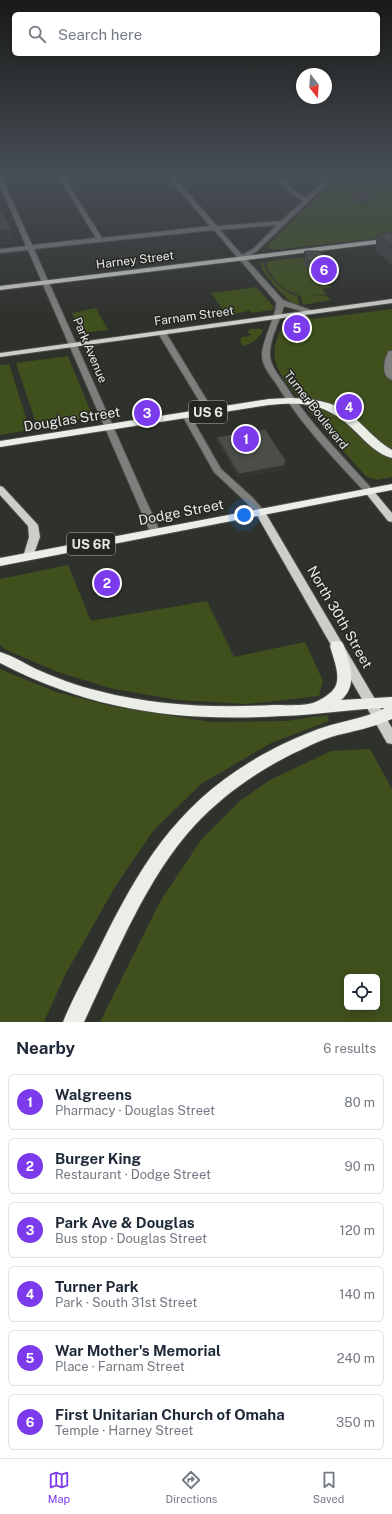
<!DOCTYPE html>
<meta charset="utf-8">
<style>
body{margin:0;font-family:"Public Sans",sans-serif;background:#f2f2f3;color:#1f2937}
.controls{position:absolute;right:12px;bottom:12px;display:grid;overflow:hidden;border-radius:6px;box-shadow:0 2px 10px #0003}
.controls button{width:36px;height:36px;display:grid;place-items:center;padding:0;border:0;border-bottom:1px solid #e0e1e3;background:#fff;color:#1f2937;font:20px sans-serif}
.compass{position:absolute;left:296px;top:68px;width:36px;height:36px;border-radius:50%;background:#fff;box-shadow:0 2px 10px #0003;rotate:163deg}
.you{position:absolute;left:244px;top:515px;width:14px;height:14px;margin:-10px;border:3px solid #fff;border-radius:50%;background:#1a73e8;box-shadow:0 0 0 6px #1a73e833}
.badge{display:grid;place-items:center;width:26px;height:26px;border-radius:50%;background:#7c3aed;color:#fff;font-size:13px;font-weight:700}
.pin{position:absolute;translate:-50% -50%;border:2px solid #fff;box-shadow:0 1px 4px #0006}
.list{margin:0;padding:0;list-style:none}
h2{display:flex;justify-content:space-between;align-items:center;height:52px;margin:0;padding:0 16px;font-size:17px}
h2 small{font-size:13px;font-weight:400;color:#747a83}
.list li{display:grid;grid-template-columns:26px 1fr auto;gap:12px;align-items:center;box-sizing:border-box;height:56px;margin:0 8px 8px;padding:0 8px;border:1px solid #e0e1e3;border-radius:6px}
.list b{display:block;font-size:15px;white-space:nowrap}
.list p{margin:0;font-size:13px;white-space:nowrap;color:#747a83}
.list em{font-size:13px;font-style:normal;color:#747a83}
.icon{flex:none;width:22px;height:22px;fill:none;stroke:currentColor;stroke-width:2;stroke-linecap:round;stroke-linejoin:round}
.map{position:relative;flex:none;width:392px;height:1022px;overflow:hidden}
.search{position:absolute;background:#fff;box-shadow:0 2px 10px #0003;left:12px;right:12px;top:12px;height:44px;display:flex;align-items:center;gap:10px;box-sizing:border-box;padding:0 14px;border-radius:6px;color:#747a83;font-size:15px}
.sheet{height:436px;background:#fff}
nav{display:flex;justify-content:space-around;align-items:center;box-sizing:border-box;height:56px;border-top:1px solid #e0e1e3;background:#fff;font-size:11px;color:#747a83}
nav a{display:grid;justify-items:center;gap:2px}
nav .on{color:#7c3aed}
.map>svg:first-child{display:block}
.green{fill:#3f501d;fill-rule:evenodd}
.lines{fill:none;stroke-linecap:round;stroke-linejoin:round}
.minor-casing{stroke:#4d4f4a;stroke-width:2}
.major-casing{stroke:#4d4f4a;stroke-width:2}
.highway-casing{stroke:#4d4f4a;stroke-width:2}
.minor{fill:#7e7f7c;fill-rule:evenodd}
.major{fill:#cccec9;fill-rule:evenodd}
.highway{fill:#ebede7;fill-rule:evenodd}
.wall{fill:#40423e}
.shaded-wall{fill:#343632}
.building{fill:#4b4d48;stroke:#343632}
.labels{text-anchor:middle;stroke-width:3;stroke-linejoin:round;paint-order:stroke}
.far-street-label{font-size:12px;fill:#e9eae7;stroke:#252723}
.shield{fill:#252723;stroke:#aeb0ac;stroke-width:1}
.shield-label{font-size:13px;font-weight:bold;fill:#e9eae7}
.street-label{font-size:14px;fill:#e9eae7;stroke:#252723}
</style>
<div class="map">
<svg width="392" height="1022" viewBox="0 0 392 1022">
<rect width="100%" height="100%" fill="#2f312c"/>
<!-- green -->
<g class="green">
<polygon points="339,175 392,175 392,232 370,239 272,250 267,246"/>
<path d="M303,257L320,283L333,287L322,289L327,294C321,296 293,294 287,290C278,285 268,273 266,263L269,261Z"/>
<path d="M260,262H263C268,279 282,290 298,297L299,305H294C284,294 262,277 260,262Z"/>
<polygon points="256,287 274,307 272,310 251,313 249,310 246,311 244,312 227,315 211,293"/>
<polygon points="292,293 327,296 331,300 303,305 301,297"/>
<polygon points="96,308 108,330 81,333 72,313"/>
<path d="M392,309V477L376,480L366,476C342,450 319,424 298,397C290,387 279,375 276,363C273,355 275,344 278,336C285,319 291,318 308,316L312,319Z"/>
<path d="M257,328L263,330C260,338 252,344 243,346L240,341L242,337L250,336L251,334L247,332L250,329H257Z"/>
<polygon points="68,356 93,417 37,426 16,363"/>
<polygon points="9,364 30,430 0,435 0,365"/>
<polygon points="68,565 91,621 207,601 234,657 305,642 323,681 319,696 247,704 178,700 113,689 58,672 6,650 0,645 0,579"/>
<polygon points="0,669 56,692 115,707 212,722 287,721 327,715 329,721 271,743 201,784 153,831 115,887 65,975 44,1022 0,1022"/>
<path d="M370,749L392,789V1022H100L161,900L201,840L241,800L270,780L331,751ZM347,977H377V1007H347Z"/>
</g>
<g class="lines">
<defs>
<g id="minor">
<path d="M0,175H24L2,178L32,245L96,238L57,175H63L102,238L210,226L166,175H172L217,226L281,221L303,201L294,195L271,175H277L298,193L306,198L330,175H336L257,251L246,259L283,300L316,312L312,314L284,306C280,321 269,339 270,356C271,366 278,375 284,383C309,422 341,455 372,489L374,491L372,493H366C333,458 300,423 275,382C269,374 262,365 262,355C262,340 278,312 276,302L214,230L34,249L160,532L159,534H151L28,250L0,253V249L26,246L0,185ZM277,225L253,249L242,255L220,230Z"/>
<polygon points="159,331 162,331 166,333 214,412 213,414 207,414 206,412 158,333"/>
<path d="M389,351H392V380C380,376 384,359 389,351Z"/>
<polygon points="186,412 190,415 221,469 253,498 265,512 264,514 256,514 246,502 214,472 182,415"/>
</g>
<g id="major">
<polygon points="392,238 392,242 0,290 0,286"/>
<polygon points="392,299 392,303 0,357 0,353"/>
<polygon points="0,486 3,487 38,525 40,537 32,559 28,560 23,557 29,537 28,526 0,495"/>
<polygon points="369,488 372,489 392,513 392,522 388,521 364,491"/>
<polygon points="260,509 265,512 392,728 392,744 387,743 255,512"/>
</g>
<g id="highway">
<path d="M289,398C310,398 333,401 350,414C365,426 376,441 392,450V458C379,455 368,444 359,435C330,405 310,401 269,405L0,447V441L269,399Z"/>
<polygon points="392,484 392,490 0,566 0,558"/>
<path d="M337,641L342,642L344,646C350,664 358,686 341,700L392,697V719C373,728 352,731 331,737C318,741 305,748 292,754C256,772 223,795 195,825C146,878 115,957 84,1022H63C73,997 87,973 99,949C145,855 185,792 283,744C298,737 314,730 331,725C349,720 368,717 385,708C351,709 317,715 282,716C179,722 93,711 0,663V652C13,656 24,663 36,669C56,678 77,686 99,691C156,706 215,708 274,705C285,705 303,706 313,703C319,701 329,695 333,690C343,679 333,658 330,646L332,642Z"/>
</g>
</defs>
<!-- minor casing -->
<use href="#minor" class="minor-casing"/>
<!-- major casing -->
<use href="#major" class="major-casing"/>
<!-- highway casing -->
<use href="#highway" class="highway-casing"/>
<!-- minor -->
<use href="#minor" class="minor"/>
<!-- major -->
<use href="#major" class="major"/>
<!-- highway -->
<use href="#highway" class="highway"/>
</g>
<!-- wall -->
<g class="wall">
<polygon points="373,192 372,195 364,204 352,202 353,199"/>
<polygon points="392,232 392,265 375,250 377,234"/>
<polygon points="304,252 331,273 313,275 303,265"/>
<polygon points="217,437 286,465 283,470 239,477 217,440"/>
</g>
<!-- shaded-wall -->
<g class="shaded-wall">
<polygon points="373,192 372,195 364,204 364,201"/>
<polygon points="11,230 13,243 0,245 0,231"/>
<polygon points="332,263 331,273 313,275 314,265"/>
<polygon points="286,461 286,465 283,470 239,477 239,474"/>
</g>
<!-- building -->
<g class="building">
<polygon points="362,190 373,192 364,201 353,199"/>
<polygon points="0,209 2,209 11,230 0,231"/>
<polygon points="392,232 392,246 377,234"/>
<polygon points="306,251 319,251 332,263 314,265 304,255 307,255 304,252"/>
<polygon points="265,429 286,461 283,466 239,474 217,437"/>
</g>
<!-- sky -->
<linearGradient id="sky" x2="0" y2="1"><stop stop-color="#1a1b18"/><stop offset="0.55" stop-color="#474e56"/><stop offset="1" stop-color="#474e56" stop-opacity="0"/></linearGradient>
<rect width="392" height="318" fill="url(#sky)"/>
<g class="labels">
<!-- far-street labels -->
<g class="far-street-label">
<text transform="translate(135 260) rotate(-7)" y="4">Harney Street</text>
<text transform="translate(194 316) rotate(-8)" y="4">Farnam Street</text>
<text transform="translate(90 350) rotate(67)" y="4">Park Avenue</text>
<text transform="translate(316 410) rotate(52)" y="4">Turner Boulevard</text>
</g>
<!-- shield labels -->
<g class="shield">
<rect x="189" y="401" width="38" height="22" rx="3"/>
<rect x="67" y="533" width="48" height="22" rx="3"/>
</g>
<g class="shield-label">
<text x="208" y="417">US 6</text>
<text x="91" y="549">US 6R</text>
</g>
<!-- street labels -->
<g class="street-label">
<text transform="translate(72 419) rotate(-9)" y="5">Douglas Street</text>
<text transform="translate(181 512) rotate(-11)" y="5">Dodge Street</text>
<text transform="translate(340 617) rotate(60)" y="5">North 30th Street</text>
</g>
</g>
</svg>
<div class="controls">
<button><svg class="icon" aria-label="locate" viewBox="0 0 24 24"><circle cx="12" cy="12" r="6"/><path d="M12 2v4M12 18v4M2 12h4M18 12h4"/></svg></button>
</div>
<svg class="compass" viewBox="-18 -18 36 36"><path d="M0-13l5 13h-10z" fill="#e53935"/><path d="M0 13l5-13h-10z" fill="#747a83"/></svg>
<div class="you"></div>
<div class="pin badge" style="left:246px;top:439px">1</div>
<div class="pin badge" style="left:107px;top:583px">2</div>
<div class="pin badge" style="left:147px;top:413px">3</div>
<div class="pin badge" style="left:349px;top:407px">4</div>
<div class="pin badge" style="left:297px;top:328px">5</div>
<div class="pin badge" style="left:324px;top:270px">6</div>
<div class="search"><svg class="icon" aria-label="search" viewBox="0 0 24 24"><circle cx="10" cy="10" r="6"/><path d="M15 15l6 6"/></svg>Search here</div>
</div>
<section class="sheet">
<h2>Nearby<small>6 results</small></h2>
<ul class="list">
<li><span class="badge">1</span><div><b>Walgreens</b><p>Pharmacy · Douglas Street</p></div><em>80 m</em></li>
<li><span class="badge">2</span><div><b>Burger King</b><p>Restaurant · Dodge Street</p></div><em>90 m</em></li>
<li><span class="badge">3</span><div><b>Park Ave &amp; Douglas</b><p>Bus stop · Douglas Street</p></div><em>120 m</em></li>
<li><span class="badge">4</span><div><b>Turner Park</b><p>Park · South 31st Street</p></div><em>140 m</em></li>
<li><span class="badge">5</span><div><b>War Mother's Memorial</b><p>Place · Farnam Street</p></div><em>240 m</em></li>
<li><span class="badge">6</span><div><b>First Unitarian Church of Omaha</b><p>Temple · Harney Street</p></div><em>350 m</em></li>
</ul>
</section>
<nav>
<a class="on"><svg class="icon" aria-label="map" viewBox="0 0 24 24"><path d="M3 6l6-2 6 2 6-2v14l-6 2-6-2-6 2zM9 4v14M15 6v14"/></svg>Map</a>
<a><svg class="icon" aria-label="directions" viewBox="0 0 24 24"><path d="M12 3l9 9-9 9-9-9zM9 14v-3h6M13 9l2 2-2 2"/></svg>Directions</a>
<a><svg class="icon" aria-label="saved" viewBox="0 0 24 24"><path d="M7 4h10v16l-5-4-5 4z"/></svg>Saved</a>
</nav>
